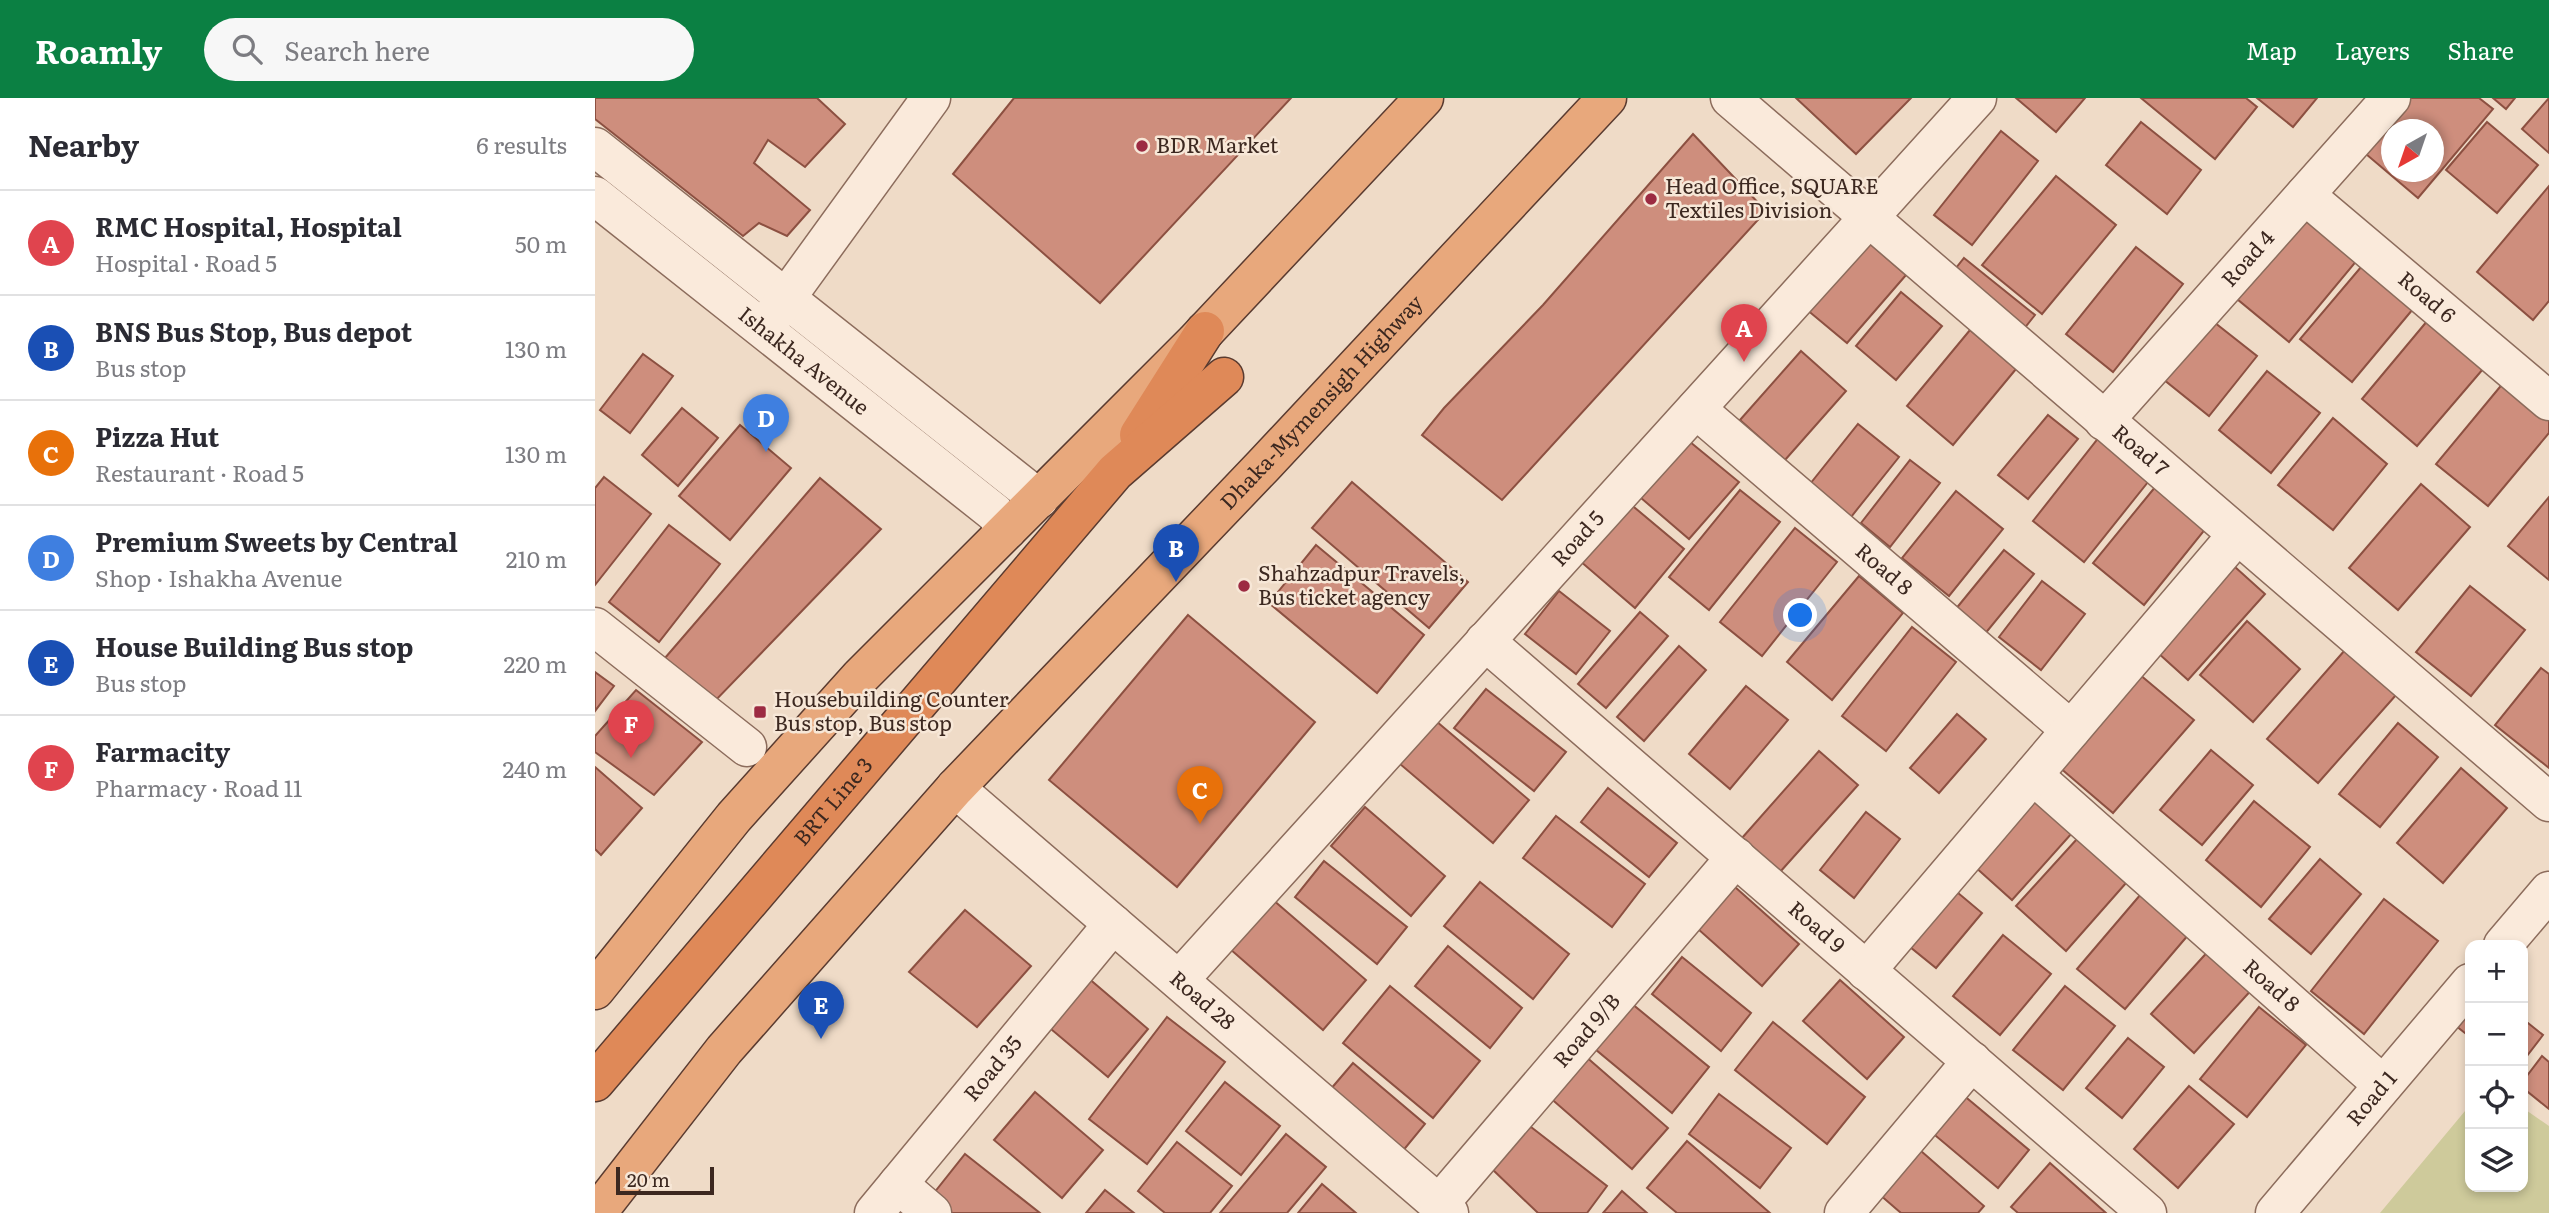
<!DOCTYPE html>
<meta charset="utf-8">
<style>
body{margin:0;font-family:Literata,serif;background:#f7f7f7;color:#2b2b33}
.controls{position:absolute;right:21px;bottom:21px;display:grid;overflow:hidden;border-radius:14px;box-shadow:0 4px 10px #0003}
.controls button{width:63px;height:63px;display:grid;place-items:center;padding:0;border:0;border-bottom:2px solid #e1e1e2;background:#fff;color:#2b2b33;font:35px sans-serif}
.compass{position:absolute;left:1786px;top:21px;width:63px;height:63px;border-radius:50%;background:#fff;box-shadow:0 4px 10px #0003;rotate:220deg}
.scale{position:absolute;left:21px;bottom:18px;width:98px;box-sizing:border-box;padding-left:7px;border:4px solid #3c2820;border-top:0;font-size:19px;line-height:24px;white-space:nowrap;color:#3c2820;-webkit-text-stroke:5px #f7e7d7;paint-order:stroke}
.you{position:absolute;left:1206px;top:518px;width:24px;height:24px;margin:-18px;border:5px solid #fff;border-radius:50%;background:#1a73e8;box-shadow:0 0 0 10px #1a73e833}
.badge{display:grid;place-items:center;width:46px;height:46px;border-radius:50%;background:#0b8043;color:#fff;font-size:23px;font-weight:700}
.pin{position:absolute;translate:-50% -58px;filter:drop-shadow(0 2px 4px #0008)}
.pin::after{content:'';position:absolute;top:37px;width:24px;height:21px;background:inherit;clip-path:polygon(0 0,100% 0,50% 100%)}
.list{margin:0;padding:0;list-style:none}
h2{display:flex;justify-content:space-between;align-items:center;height:91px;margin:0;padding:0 28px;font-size:30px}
h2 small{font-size:23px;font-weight:400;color:#7c7c81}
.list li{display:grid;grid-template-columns:46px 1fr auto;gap:21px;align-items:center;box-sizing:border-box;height:105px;padding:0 28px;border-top:2px solid #e1e1e2}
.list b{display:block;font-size:26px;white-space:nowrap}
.list p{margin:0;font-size:23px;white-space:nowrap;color:#7c7c81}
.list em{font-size:23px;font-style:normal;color:#7c7c81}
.icon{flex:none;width:38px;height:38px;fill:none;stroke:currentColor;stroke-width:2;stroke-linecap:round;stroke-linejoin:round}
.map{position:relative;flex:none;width:1954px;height:1115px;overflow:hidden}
header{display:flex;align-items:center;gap:42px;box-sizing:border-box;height:98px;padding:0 35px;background:#0b8043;color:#fff}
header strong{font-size:33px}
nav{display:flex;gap:38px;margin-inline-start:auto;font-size:24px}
.search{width:490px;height:63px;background:#f7f7f7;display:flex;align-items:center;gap:18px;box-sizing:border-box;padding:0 24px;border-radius:38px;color:#7c7c81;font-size:26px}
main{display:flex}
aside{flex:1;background:#fff}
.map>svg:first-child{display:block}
.green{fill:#ceca9b}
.building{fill:#ce8e7d;stroke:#8c5041;stroke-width:2;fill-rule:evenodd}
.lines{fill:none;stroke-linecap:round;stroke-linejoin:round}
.minor-casing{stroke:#8c6c5c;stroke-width:41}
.trunk-casing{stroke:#5a3b30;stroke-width:41}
.motorway-casing{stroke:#5a3b30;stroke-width:41}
.minor{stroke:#faeadb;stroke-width:38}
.trunk{stroke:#e8a87c;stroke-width:38}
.motorway{stroke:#df8958;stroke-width:38}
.poi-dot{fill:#9c2b42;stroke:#f7e7d7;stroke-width:2.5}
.labels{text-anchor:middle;stroke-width:5;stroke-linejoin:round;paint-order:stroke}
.poi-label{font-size:21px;fill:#3c2820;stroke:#f7e7d7;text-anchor:start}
.street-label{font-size:21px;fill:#3c2820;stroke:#f7e7d7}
</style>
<header>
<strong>Roamly</strong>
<div class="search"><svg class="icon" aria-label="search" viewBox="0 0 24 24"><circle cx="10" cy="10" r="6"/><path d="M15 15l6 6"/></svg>Search here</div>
<nav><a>Map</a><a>Layers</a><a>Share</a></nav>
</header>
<main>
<aside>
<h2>Nearby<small>6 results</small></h2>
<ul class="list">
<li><span class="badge" style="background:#e0444e">A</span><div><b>RMC Hospital, Hospital</b><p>Hospital · Road 5</p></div><em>50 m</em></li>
<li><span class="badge" style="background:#1a4fb4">B</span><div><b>BNS Bus Stop, Bus depot</b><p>Bus stop</p></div><em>130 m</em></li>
<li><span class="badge" style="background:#e8710a">C</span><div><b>Pizza Hut</b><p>Restaurant · Road 5</p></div><em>130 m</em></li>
<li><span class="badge" style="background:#3f7fe0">D</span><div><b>Premium Sweets by Central</b><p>Shop · Ishakha Avenue</p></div><em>210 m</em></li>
<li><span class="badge" style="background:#1a4fb4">E</span><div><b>House Building Bus stop</b><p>Bus stop</p></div><em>220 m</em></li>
<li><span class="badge" style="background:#e0444e">F</span><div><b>Farmacity</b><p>Pharmacy · Road 11</p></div><em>240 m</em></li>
</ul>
</aside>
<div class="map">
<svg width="1954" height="1115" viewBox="0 0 1954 1115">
<rect width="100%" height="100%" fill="#efdbc7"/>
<!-- green -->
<polygon class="green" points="1875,1007 1875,1089 1928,1089 1928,1010 1954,1028 1954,1115 1785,1115"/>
<!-- building -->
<g class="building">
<polygon points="0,0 222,0 250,26 210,69 173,42 159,65 215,112 192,138 164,125 148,138 0,21"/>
<polygon points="419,0 696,0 505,205 358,76"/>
<polygon points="1201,0 1316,0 1261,56"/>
<polygon points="1421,0 1490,0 1461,34"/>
<polygon points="1546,0 1651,0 1662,9 1620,61"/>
<polygon points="1662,0 1722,0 1698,29"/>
<path d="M1808,0H1884L1898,11L1823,100L1765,51ZM1797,32H1839V74H1797Z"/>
<polygon points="1898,0 1920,0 1911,11"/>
<polygon points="1954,0 1954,55 1927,31"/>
<polygon points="1546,24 1606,72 1572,116 1511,67"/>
<polygon points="1892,24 1943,67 1902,115 1851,72"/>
<polygon points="1406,33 1443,63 1377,147 1339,117"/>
<polygon points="1098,36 1171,113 907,402 827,337 849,310 948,207"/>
<polygon points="1461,78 1521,127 1447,216 1387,167"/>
<polygon points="1954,88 1954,203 1938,222 1882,174"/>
<polygon points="1710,107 1768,155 1694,244 1636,196"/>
<polygon points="1265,137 1311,177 1252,245 1205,206"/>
<polygon points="1541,149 1588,186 1518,274 1471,236"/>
<polygon points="1369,160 1440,217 1424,237 1353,180"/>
<polygon points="1772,162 1823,205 1757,284 1705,241"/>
<polygon points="1306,194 1347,228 1301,282 1261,248"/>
<polygon points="1838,216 1894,264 1822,348 1767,301"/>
<polygon points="1610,217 1662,258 1614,318 1563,277"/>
<polygon points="1375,232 1421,271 1358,347 1312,308"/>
<polygon points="1206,253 1251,293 1190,362 1145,322"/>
<polygon points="48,256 78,278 35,335 5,312"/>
<polygon points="1672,273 1725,315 1676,375 1624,332"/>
<polygon points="1914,278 1954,310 1954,335 1893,408 1841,366"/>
<polygon points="87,310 123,340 83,388 47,357"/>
<polygon points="1453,317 1483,341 1433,401 1403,377"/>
<polygon points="1738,320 1792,366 1738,432 1683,387"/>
<polygon points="1263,326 1304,359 1256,419 1215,386"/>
<polygon points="145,327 196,370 135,442 84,398"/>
<polygon points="1505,338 1557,379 1489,464 1438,423"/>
<polygon points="1089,339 1144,384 1094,441 1039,394"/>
<polygon points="1315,362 1345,385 1295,449 1266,425"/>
<polygon points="9,379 56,416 0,487 0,390"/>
<polygon points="225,380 286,431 120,603 70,560"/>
<polygon points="757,384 873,484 834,530 717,430"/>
<polygon points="1826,386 1875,429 1803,512 1754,470"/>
<polygon points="1561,388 1612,429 1549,507 1498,465"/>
<polygon points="1145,392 1185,424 1114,512 1074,479"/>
<polygon points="1361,393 1408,431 1354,498 1307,460"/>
<polygon points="1027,399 1089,451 1040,510 978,457"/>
<polygon points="1954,399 1954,482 1913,448"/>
<polygon points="74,427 125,466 64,544 14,504"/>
<polygon points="1200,430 1242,464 1167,558 1125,524"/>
<polygon points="721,447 829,537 782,595 674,505"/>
<polygon points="1619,450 1670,496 1593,582 1542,536"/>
<polygon points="1409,452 1439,476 1389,537 1360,512"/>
<polygon points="1264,478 1308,515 1237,602 1192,564"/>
<polygon points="1447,483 1490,516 1446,572 1404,539"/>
<polygon points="1875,488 1930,532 1876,598 1821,554"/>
<polygon points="964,493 1015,533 981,576 930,536"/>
<polygon points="1045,514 1073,538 1011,610 983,586"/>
<polygon points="593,517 720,624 582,789 454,682"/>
<polygon points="1652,523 1705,571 1658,624 1605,577"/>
<polygon points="1317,529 1361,564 1291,653 1247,618"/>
<polygon points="1084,548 1111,572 1049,643 1022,619"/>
<polygon points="1750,552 1801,597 1723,685 1672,641"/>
<polygon points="1946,570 1954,576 1954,670 1900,627"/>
<polygon points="0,574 19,588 0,613"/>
<polygon points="1544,576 1599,622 1518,715 1464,669"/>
<polygon points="1151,588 1193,622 1135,691 1094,656"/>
<polygon points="891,591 971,654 939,693 859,630"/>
<polygon points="41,592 107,644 59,697 0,654 0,638"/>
<polygon points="1362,616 1391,641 1344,695 1315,670"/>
<polygon points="841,623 934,702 898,745 805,666"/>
<polygon points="1803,625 1843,659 1785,729 1744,696"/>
<polygon points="1616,652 1658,687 1607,747 1565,712"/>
<polygon points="1224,653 1263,687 1185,774 1147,740"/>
<polygon points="0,669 47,710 6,757 0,751"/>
<polygon points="1866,670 1912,710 1848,785 1802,745"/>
<polygon points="1013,690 1082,745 1054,779 986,724"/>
<polygon points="1429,692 1477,735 1417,802 1369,759"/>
<polygon points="1659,703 1715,749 1666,809 1611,762"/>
<polygon points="770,709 850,778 816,818 736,748"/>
<polygon points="1271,714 1305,741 1259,800 1225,772"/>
<polygon points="961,718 1050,786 1017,829 928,760"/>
<polygon points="1482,741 1531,785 1471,853 1421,808"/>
<polygon points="1725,761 1766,796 1716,856 1674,821"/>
<polygon points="729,763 812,829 782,866 700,799"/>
<polygon points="885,784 974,856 938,901 849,828"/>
<polygon points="1350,784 1387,815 1341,870 1304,840"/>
<polygon points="1140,789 1204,846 1167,888 1103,831"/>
<polygon points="1546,796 1594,836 1530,911 1482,871"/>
<polygon points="677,801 771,882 728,932 635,851"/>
<polygon points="1789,801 1843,843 1769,936 1716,893"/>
<polygon points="370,812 436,868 382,929 314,874"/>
<polygon points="1408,837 1456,876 1405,937 1358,898"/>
<polygon points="853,848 927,910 895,950 820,888"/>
<polygon points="1617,849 1660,888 1599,955 1556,916"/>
<polygon points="1087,859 1156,915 1126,953 1057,896"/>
<polygon points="485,873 553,931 513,979 444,921"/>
<polygon points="1245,882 1309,939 1272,981 1208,923"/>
<polygon points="795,888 885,963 838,1020 748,945"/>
<polygon points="1470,888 1520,928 1468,992 1418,952"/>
<polygon points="1875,889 1875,939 1851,920"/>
<polygon points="1025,896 1114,969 1077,1015 988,941"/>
<polygon points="1664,909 1711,947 1652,1019 1605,981"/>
<polygon points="572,919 630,964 552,1066 494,1021"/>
<polygon points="1928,921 1948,937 1928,963"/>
<polygon points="1178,924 1270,999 1232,1046 1140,972"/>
<polygon points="1533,940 1569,969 1527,1020 1491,990"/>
<polygon points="989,957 1073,1030 1037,1071 953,998"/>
<polygon points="1947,958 1954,964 1954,1011 1928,990 1928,983"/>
<polygon points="758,965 830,1026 802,1060 729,999"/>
<polygon points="630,984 685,1028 646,1077 591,1033"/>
<polygon points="1594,988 1639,1026 1583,1090 1539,1051"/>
<polygon points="440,994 508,1052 467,1100 399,1042"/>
<polygon points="1124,996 1196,1050 1165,1090 1094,1036"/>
<polygon points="1367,996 1434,1052 1403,1090 1335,1033"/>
<polygon points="936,1029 1012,1088 992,1115 943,1115 896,1070 914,1037"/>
<polygon points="691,1036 731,1069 692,1115 625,1115"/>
<polygon points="1310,1039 1389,1108 1383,1115 1306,1115 1270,1084"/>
<polygon points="1092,1043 1175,1115 1082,1115 1052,1090"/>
<polygon points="582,1044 637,1088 615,1115 570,1115 543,1093"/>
<polygon points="370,1056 445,1115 355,1115 335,1100"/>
<polygon points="1455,1065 1511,1115 1423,1115 1416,1109"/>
<polygon points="727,1086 761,1115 703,1115"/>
<polygon points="510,1092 539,1115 491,1115"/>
<polygon points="1027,1093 1052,1115 1008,1115"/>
</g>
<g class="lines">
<defs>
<g id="minor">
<path id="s1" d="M1135,0L1954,704"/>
<polyline points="0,49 444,401"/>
<path id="s2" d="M1710,97L1954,303"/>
<path id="s3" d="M0,98L400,415L412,432"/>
<polyline points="175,222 336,0"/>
<path id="s4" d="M1101,311L1476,632"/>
<path id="s5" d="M1509,323L1796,0"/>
<polyline points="0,529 152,649"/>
<path id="s6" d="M890,543L1552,1115"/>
<path id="s7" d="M1438,677L1788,987"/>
<path id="s8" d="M360,690L854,1115"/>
<polyline points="1908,847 1954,793"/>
<polyline points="1271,873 1642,437"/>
<path id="s9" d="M584,882L1382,0"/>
<polyline points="303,1086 337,1115"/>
<path id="s10" d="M844,1106L1141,759"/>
<path id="s11" d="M279,1115L518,826"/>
<polyline points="1249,1115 1377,963"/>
<path id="s12" d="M1680,1115L1875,885"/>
</g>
<g id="trunk">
<polyline points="0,892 139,719 265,579 600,244 829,0"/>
<path id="s13" d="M2,1115L129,952L360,690L668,368L1012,0"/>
</g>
<g id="motorway">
<polyline points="544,337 610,233"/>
<path id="s14" d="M0,984L520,374L629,279"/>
</g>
</defs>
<!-- minor casing -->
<use href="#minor" class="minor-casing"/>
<!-- trunk casing -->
<use href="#trunk" class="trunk-casing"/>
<!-- motorway casing -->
<use href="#motorway" class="motorway-casing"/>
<!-- minor -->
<use href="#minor" class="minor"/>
<!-- trunk -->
<use href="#trunk" class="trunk"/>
<!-- motorway -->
<use href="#motorway" class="motorway"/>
</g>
<!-- markers -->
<g class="poi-dot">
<circle cx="547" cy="48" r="7"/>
<circle cx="1056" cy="101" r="7"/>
<circle cx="649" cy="488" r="7"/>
<rect x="158" y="607" width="14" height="14" rx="3.5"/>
</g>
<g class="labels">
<!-- poi labels -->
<g class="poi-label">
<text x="561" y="55">BDR Market</text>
<text x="1070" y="96">Head Office, SQUARE<tspan x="1070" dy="24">Textiles Division</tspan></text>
<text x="663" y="483">Shahzadpur Travels,<tspan x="663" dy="24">Bus ticket agency</tspan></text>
<text x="179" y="609">Housebuilding Counter<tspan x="179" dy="24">Bus stop, Bus stop</tspan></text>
</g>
<!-- street labels -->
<g class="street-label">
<text dy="7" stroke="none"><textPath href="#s5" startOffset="217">Road 4</textPath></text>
<text dy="7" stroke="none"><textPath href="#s2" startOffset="159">Road 6</textPath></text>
<text dy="7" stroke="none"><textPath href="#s3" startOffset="266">Ishakha Avenue</textPath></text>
<text dy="7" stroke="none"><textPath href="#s13" startOffset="1088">Dhaka-Mymensigh Highway</textPath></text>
<text dy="7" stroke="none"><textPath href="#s1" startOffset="541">Road 7</textPath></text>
<text dy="7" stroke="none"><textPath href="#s9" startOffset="595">Road 5</textPath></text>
<text dy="7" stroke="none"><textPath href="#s4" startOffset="247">Road 8</textPath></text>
<text dy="7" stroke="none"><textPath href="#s14" startOffset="368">BRT Line 3</textPath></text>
<text dy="7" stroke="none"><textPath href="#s6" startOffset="438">Road 9</textPath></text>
<text dy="7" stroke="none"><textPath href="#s7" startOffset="318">Road 8</textPath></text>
<text dy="7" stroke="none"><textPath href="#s8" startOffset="326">Road 28</textPath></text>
<text dy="7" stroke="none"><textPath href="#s10" startOffset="228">Road 9/B</textPath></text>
<text dy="7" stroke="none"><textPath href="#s11" startOffset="187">Road 35</textPath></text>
<text dy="7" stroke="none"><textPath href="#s12" startOffset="150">Road 1</textPath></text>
</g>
</g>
</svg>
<div class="controls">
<button>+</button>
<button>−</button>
<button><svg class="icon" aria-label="locate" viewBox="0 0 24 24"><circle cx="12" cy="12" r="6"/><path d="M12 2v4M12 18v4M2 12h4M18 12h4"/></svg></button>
<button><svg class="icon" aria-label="layers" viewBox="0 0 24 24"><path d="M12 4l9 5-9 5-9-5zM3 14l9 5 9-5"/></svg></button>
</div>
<svg class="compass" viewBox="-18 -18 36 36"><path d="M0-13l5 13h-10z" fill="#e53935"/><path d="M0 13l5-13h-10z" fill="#7c7c81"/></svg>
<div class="scale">20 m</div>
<div class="you"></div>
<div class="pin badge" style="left:1149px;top:264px;background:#e0444e">A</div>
<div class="pin badge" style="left:581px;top:484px;background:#1a4fb4">B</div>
<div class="pin badge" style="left:605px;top:726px;background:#e8710a">C</div>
<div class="pin badge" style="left:171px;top:354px;background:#3f7fe0">D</div>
<div class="pin badge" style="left:226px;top:941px;background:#1a4fb4">E</div>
<div class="pin badge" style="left:36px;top:660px;background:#e0444e">F</div>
</div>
</main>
